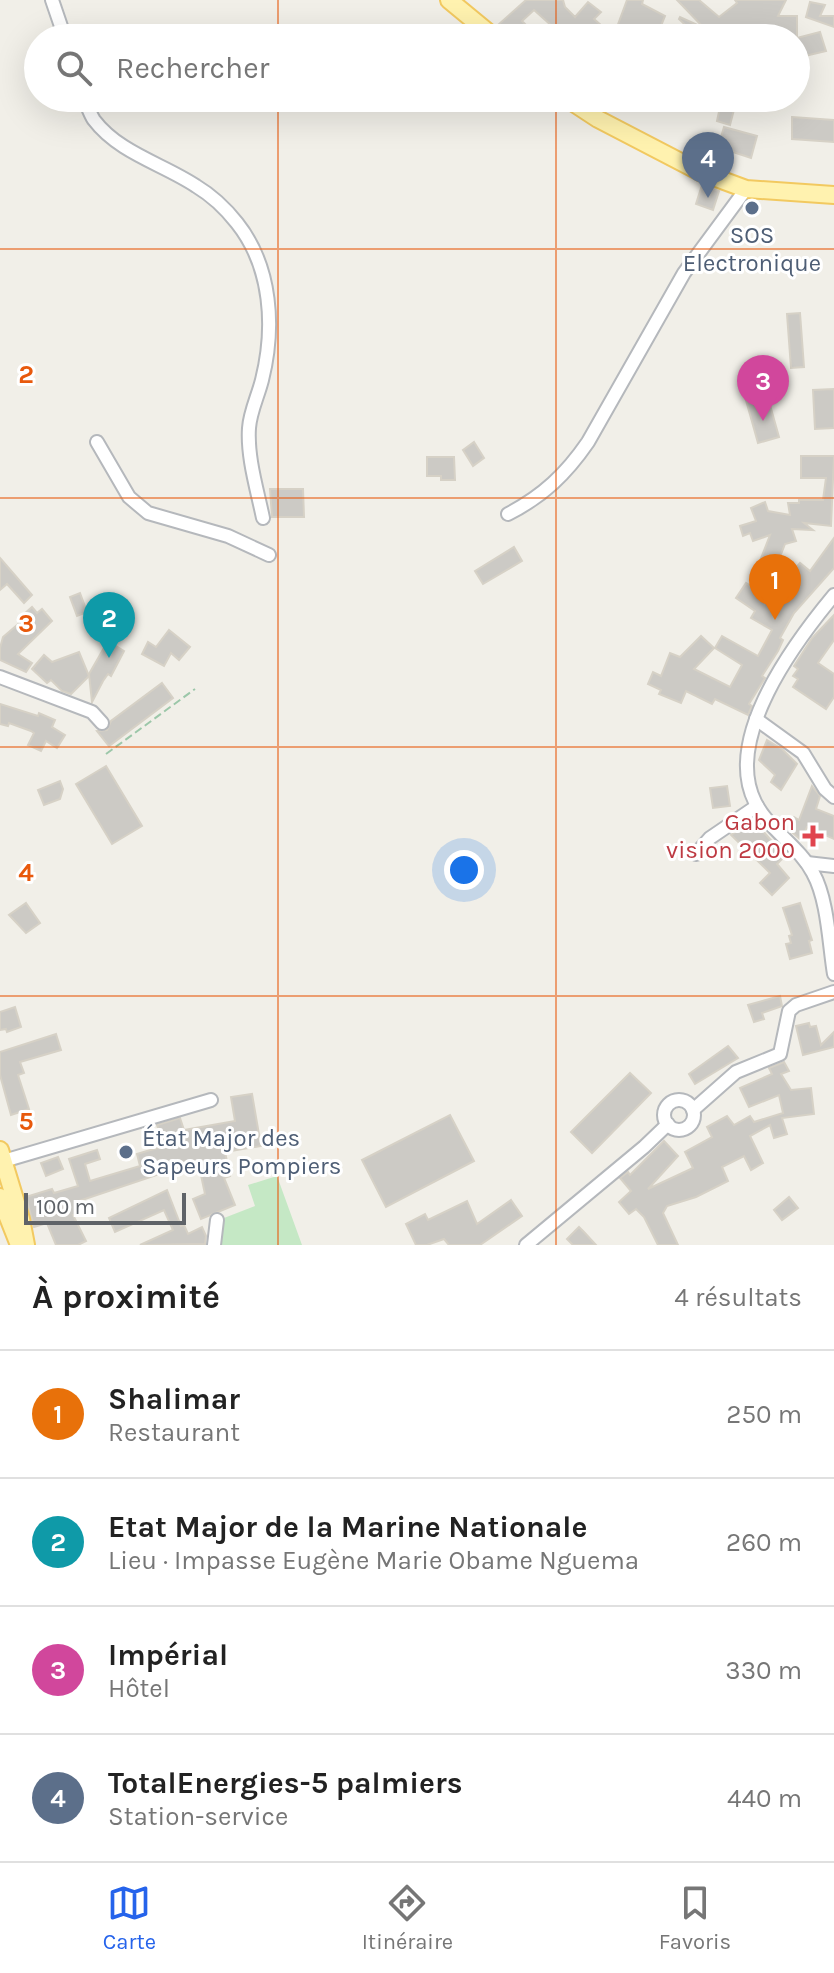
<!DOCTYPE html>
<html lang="fr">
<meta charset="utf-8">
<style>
body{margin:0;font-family:Karla,sans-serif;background:#f2f2f2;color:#222}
.scale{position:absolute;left:24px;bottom:20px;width:162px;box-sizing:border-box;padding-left:8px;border:4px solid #5f6368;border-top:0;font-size:22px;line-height:28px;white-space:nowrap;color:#5f6368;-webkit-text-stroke:6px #fff;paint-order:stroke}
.you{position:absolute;left:464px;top:870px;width:28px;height:28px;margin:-20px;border:6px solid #fff;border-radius:50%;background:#1a73e8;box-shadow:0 0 0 12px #1a73e833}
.badge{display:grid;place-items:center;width:52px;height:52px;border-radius:50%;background:#2563eb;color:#fff;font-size:26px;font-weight:700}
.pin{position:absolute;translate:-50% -66px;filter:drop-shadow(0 2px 4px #0008)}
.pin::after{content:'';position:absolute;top:42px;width:28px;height:24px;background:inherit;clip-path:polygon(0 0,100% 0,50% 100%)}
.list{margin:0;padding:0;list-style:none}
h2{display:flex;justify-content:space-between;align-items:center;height:104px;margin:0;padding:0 32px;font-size:34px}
h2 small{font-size:26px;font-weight:400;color:#767676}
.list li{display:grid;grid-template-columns:52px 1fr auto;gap:24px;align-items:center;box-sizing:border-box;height:128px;padding:0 32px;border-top:2px solid #e0e0e0}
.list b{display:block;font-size:30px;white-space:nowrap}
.list p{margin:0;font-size:26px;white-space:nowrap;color:#767676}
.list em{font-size:26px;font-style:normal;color:#767676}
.icon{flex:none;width:44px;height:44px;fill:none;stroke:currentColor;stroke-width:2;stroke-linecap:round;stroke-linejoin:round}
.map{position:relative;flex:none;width:834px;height:1245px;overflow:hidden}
.search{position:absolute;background:#fff;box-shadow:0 8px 32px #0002;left:24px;right:24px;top:24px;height:88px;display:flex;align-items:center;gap:20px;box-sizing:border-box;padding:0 28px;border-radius:44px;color:#767676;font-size:30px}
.sheet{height:616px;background:#fff}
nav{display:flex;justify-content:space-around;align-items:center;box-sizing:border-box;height:112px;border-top:2px solid #e0e0e0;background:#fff;font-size:22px;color:#767676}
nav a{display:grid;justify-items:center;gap:4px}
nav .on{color:#2563eb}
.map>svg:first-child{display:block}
.green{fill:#c5e8c5}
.building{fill:#cccac5;stroke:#d6d1c6;stroke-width:2}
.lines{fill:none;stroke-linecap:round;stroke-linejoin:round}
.minor-casing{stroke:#b5b8bc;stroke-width:16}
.major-casing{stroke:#f2c960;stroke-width:20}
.path{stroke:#9cc7a9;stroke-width:2;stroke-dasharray:8 4;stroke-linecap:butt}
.minor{stroke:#fff;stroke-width:12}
.major{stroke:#fff2af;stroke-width:16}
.grid{fill:none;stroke:#e8590c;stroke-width:2;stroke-opacity:0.55}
.service-dot{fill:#5c6f8a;stroke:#fff;stroke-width:3}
.health-dot{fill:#e0444e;stroke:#fff;stroke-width:3}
.labels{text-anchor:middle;stroke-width:6;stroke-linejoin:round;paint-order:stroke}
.service-label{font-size:24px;fill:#4e5e75;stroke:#fff}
.health-label{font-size:24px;fill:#be3a42;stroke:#fff;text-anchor:end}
.grid-label{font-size:26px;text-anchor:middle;font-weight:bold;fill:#e8590c;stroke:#fff;stroke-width:6;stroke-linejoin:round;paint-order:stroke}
</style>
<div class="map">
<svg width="834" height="1245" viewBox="0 0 834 1245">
<rect width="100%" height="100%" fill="#f1efe8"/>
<!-- green -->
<polygon class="green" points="277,1176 302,1245 219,1245 224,1218 255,1206 248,1185"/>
<!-- building -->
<g class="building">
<polygon points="526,0 563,0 565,7 575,17 588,2 601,12 594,19 603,27 597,35 594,33 590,38 545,38 553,27 534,10 522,21 529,28 525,32 534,38 510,38 499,24"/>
<polygon points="627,0 643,0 642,4 665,16 656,38 613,38"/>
<polygon points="677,0 699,0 719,17 737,3 735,0 786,0 778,16 797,16 797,38 820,32 826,51 805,56 796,54 796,38 691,38 695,34 679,19 680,17 704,28"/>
<polygon points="810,2 825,5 820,16 834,16 834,27 806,17"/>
<polygon points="704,98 737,98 730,125 717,121 720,107"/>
<polygon points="792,117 834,120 834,142 792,139"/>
<polygon points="724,127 757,136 751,158 718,147"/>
<polygon points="702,185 719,191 713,210 696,204"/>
<polygon points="800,313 804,367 791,368 787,314"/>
<polygon points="761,373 779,437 758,443 740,379"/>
<polygon points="834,389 834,428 815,429 813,390"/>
<polygon points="474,442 484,458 473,466 463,450"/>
<polygon points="801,456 834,456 831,526 804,523 813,530 792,529 796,541 785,544 776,567 760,561 770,535 753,541 750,533 743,536 740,526 756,521 751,508 765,502 768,511 790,515 788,503 799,503 799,500 823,500 826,478 801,478"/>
<polygon points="427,457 454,457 455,480 441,480 441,476 427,476"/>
<polygon points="270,489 303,489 304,517 272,517"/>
<polygon points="834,538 834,568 794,613 780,638 783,640 778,651 762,676 765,678 749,704 752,706 748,715 715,699 712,704 686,691 681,703 659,694 661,690 648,684 653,672 661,676 670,653 680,657 701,636 714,648 694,669 730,687 742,665 715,648 722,636 758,656 772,630 751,618 755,611 736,598 746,583 762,594 759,598 766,602 764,605 767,602 776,608 799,583 790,575 800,563 810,571"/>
<polygon points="514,547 522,561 483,584 475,571"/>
<polygon points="0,558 32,595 24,603 7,584 0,590"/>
<polygon points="80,593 87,612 77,616 70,597"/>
<polygon points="32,607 37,613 42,609 52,621 18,654 32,663 26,672 0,660 0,648 3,637 24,619 22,616"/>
<polygon points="834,615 834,640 818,663 834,674 834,697 826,709 793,687 798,679 793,676 798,669 794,666 812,638"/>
<polygon points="169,630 190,647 179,660 171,653 164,666 142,654 148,642 156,647"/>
<polygon points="108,641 124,651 111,676 108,674 103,681 92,702 89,674"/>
<polygon points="79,652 89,676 71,694 62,691 51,680 47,683 32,669 44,655 52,662"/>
<polygon points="162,683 173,698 109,746 97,731 107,730 111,721"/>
<polygon points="0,704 38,716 39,713 55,720 52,727 65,735 57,748 46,741 41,751 28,745 34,733 31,731 9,723 8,726 0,724"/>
<polygon points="767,740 782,749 797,764 781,790 771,782 775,775 759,760"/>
<polygon points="106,766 142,826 112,844 76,784"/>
<polygon points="60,781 63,789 60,799 44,805 38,790"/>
<polygon points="727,786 730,806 713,808 710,788"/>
<polygon points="812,786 820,796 816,809 834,816 834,839 807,827 801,840 787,828 794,817 799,820"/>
<polygon points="753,820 785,856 777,864 789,878 772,895 760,883 770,873 731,835"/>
<polygon points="26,903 40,923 26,933 9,915"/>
<polygon points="800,903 812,940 809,941 812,953 790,959 786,944 791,943 789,936 792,935 783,908"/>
<polygon points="780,996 782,1006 762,1013 764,1019 754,1022 748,1005"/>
<polygon points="15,1007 21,1027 7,1032 6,1029 0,1030 0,1012"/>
<polygon points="809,1023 810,1027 816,1026 821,1045 834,1032 834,1047 803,1055 796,1026"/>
<polygon points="56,1034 61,1050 20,1062 24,1073 18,1075 29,1109 11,1115 0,1075 0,1052"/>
<polygon points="728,1046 738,1058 695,1084 689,1074"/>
<polygon points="784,1062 789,1071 781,1074 791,1090 811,1088 814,1114 782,1118 787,1134 774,1138 770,1125 750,1136 763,1163 751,1170 744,1156 722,1167 728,1181 696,1197 667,1206 663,1213 678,1245 658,1245 644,1217 636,1209 629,1214 619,1202 631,1191 620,1178 628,1172 630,1175 664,1141 678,1156 648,1189 693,1168 685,1152 712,1137 707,1127 727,1116 734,1125 750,1116 754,1122 783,1113 779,1095 749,1107 740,1088 772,1074 769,1068"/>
<polygon points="630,1073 651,1093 592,1153 571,1132"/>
<polygon points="252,1094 261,1146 225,1152 230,1176 224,1178 235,1205 201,1219 193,1199 205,1194 198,1161 76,1202 79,1213 73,1215 86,1241 78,1245 56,1245 47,1223 34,1227 26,1197 52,1189 54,1193 78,1186 69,1159 97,1150 100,1159 85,1164 90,1181 140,1166 137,1154 164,1146 157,1125 180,1118 184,1130 235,1121 231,1097"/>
<polygon points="450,1115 474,1161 386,1207 362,1160"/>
<polygon points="58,1157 63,1169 46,1176 41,1163"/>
<polygon points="167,1190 181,1226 184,1225 188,1234 202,1227 206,1236 205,1244 140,1245 173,1230 164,1210 115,1232 109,1218"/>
<polygon points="789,1197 798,1208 782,1220 774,1210"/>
<polygon points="511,1200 522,1216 480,1245 449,1245 444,1239 427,1245 416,1245 406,1224 425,1214 428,1220 467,1201 477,1224"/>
<polygon points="579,1227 584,1232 596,1245 573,1245 567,1239"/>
</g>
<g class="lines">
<defs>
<g id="minor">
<polyline points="52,0 65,38"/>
<path d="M84,98C87,105 90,114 94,120C119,153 163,164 196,186C211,195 226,209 237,223C272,267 275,328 262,380C258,396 250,412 249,428C247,457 257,489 263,518"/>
<polyline points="97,442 129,497 148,513 228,536 269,555"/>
<path d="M508,514C543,496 566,474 588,442L684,273L746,189"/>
<path d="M834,595C795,642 723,738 755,802C769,830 799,846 813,873C828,900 829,944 834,974"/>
<polyline points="0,677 92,712 102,723"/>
<polyline points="756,719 803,753 825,789 834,797"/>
<polyline points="696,854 710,838 757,806"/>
<polyline points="807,863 834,866"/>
<circle cx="679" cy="1115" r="15"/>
<polyline points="693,1110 736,1072 780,1054 789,1011 796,1005 834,992"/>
<polyline points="0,1162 211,1100"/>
<polyline points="214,1245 217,1220"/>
<polyline points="526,1245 644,1147 668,1124"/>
</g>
<g id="major">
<polyline points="449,0 495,38"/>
<polyline points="566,98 598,119 700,172 746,189 834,195"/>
<polyline points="0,1150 21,1219 26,1245"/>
<polyline points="0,1197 19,1245"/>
</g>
</defs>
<!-- minor casing -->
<use href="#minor" class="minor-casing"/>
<!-- major casing -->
<use href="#major" class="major-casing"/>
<!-- path -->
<polyline class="path" points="106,754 195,689"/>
<!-- minor -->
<use href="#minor" class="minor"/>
<!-- major -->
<use href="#major" class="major"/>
</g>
<!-- grid -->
<path class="grid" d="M278,0V38M556,0V38M278,98V1245M556,98V1245M0,249H834M0,498H834M0,747H834M0,996H834"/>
<!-- markers -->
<g class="service-dot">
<circle cx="752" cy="208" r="8"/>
<circle cx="126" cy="1152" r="8"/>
</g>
<path class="health-dot" d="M809 824h8v8h8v8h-8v8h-8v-8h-8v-8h8z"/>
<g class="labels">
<!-- service labels -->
<g class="service-label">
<text x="752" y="243">SOS<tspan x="752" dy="28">Electronique</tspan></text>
<text x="142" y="1146" text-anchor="start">État Major des<tspan x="142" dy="28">Sapeurs Pompiers</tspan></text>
</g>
<!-- health labels -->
<g class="health-label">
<text x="795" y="830">Gabon<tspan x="795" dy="28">vision 2000</tspan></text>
</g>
</g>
<g class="grid-label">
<text x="26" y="383">2</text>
<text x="26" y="632">3</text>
<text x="26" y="881">4</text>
<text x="26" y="1130">5</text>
</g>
</svg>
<div class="scale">100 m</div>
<div class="you"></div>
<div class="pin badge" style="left:775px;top:620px;background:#e8710a">1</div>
<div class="pin badge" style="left:109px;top:658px;background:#0f9aa8">2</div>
<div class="pin badge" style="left:763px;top:421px;background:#d1479c">3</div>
<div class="pin badge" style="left:708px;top:198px;background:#5c6f8a">4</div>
<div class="search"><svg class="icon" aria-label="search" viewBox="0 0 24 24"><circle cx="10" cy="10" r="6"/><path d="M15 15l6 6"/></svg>Rechercher</div>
</div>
<section class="sheet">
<h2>À proximité<small>4 résultats</small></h2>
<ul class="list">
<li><span class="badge" style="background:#e8710a">1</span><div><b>Shalimar</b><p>Restaurant</p></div><em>250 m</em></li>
<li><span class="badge" style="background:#0f9aa8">2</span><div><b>Etat Major de la Marine Nationale</b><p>Lieu · Impasse Eugène Marie Obame Nguema</p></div><em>260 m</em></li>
<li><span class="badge" style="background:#d1479c">3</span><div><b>Impérial</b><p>Hôtel</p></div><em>330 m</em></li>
<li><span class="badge" style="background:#5c6f8a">4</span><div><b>TotalEnergies-5 palmiers</b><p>Station-service</p></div><em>440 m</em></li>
</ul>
</section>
<nav>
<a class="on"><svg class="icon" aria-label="map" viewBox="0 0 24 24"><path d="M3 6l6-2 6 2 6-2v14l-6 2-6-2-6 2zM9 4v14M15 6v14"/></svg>Carte</a>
<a><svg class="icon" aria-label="directions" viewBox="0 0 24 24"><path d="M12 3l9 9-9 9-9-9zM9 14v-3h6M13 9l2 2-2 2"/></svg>Itinéraire</a>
<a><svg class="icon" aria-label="saved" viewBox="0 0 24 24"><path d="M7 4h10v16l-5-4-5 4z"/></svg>Favoris</a>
</nav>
